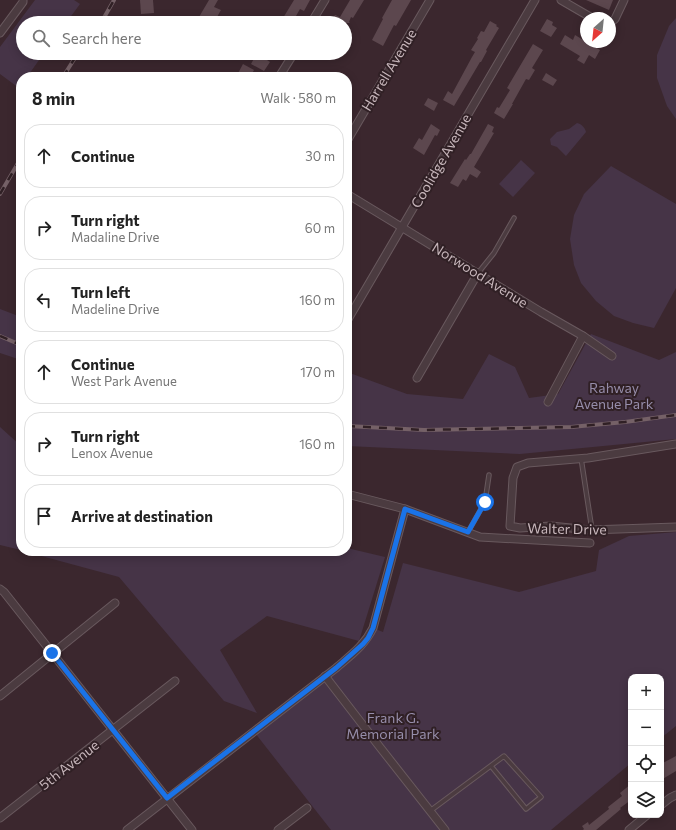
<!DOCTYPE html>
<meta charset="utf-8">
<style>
body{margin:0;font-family:Commissioner,sans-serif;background:#f6f6f6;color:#222}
.controls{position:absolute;right:12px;bottom:12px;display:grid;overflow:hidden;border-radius:8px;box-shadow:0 2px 10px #0003}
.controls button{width:36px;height:36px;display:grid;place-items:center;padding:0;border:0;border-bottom:1px solid #e0e0e0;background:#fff;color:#222;font:20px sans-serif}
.compass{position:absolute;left:580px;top:12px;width:36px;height:36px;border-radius:50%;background:#fff;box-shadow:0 2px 10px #0003;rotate:207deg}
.stop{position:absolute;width:12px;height:12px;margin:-9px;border:3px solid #1a73e8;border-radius:50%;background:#fff}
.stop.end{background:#1a73e8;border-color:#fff;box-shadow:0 1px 4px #0008}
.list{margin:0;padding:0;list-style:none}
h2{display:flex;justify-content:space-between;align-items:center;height:52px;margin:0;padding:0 16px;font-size:17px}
h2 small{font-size:13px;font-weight:400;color:#767676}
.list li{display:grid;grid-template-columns:26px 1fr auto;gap:12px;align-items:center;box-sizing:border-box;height:64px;margin:0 8px 8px;padding:0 8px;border:1px solid #e0e0e0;border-radius:16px}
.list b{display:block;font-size:15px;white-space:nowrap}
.list p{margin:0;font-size:13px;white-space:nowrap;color:#767676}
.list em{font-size:13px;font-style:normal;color:#767676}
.icon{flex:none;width:22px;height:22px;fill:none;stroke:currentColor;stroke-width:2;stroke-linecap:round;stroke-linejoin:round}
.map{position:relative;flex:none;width:676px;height:830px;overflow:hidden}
.search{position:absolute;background:#fff;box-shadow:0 2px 10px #0003;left:16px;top:16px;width:336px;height:44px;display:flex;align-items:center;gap:10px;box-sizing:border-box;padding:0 14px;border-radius:22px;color:#767676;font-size:15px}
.panel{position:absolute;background:#fff;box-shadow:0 2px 10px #0003;left:16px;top:72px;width:336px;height:484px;border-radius:16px}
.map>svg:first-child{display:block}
.green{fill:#463447}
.building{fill:#5c474e}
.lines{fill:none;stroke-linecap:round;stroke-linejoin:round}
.lane-casing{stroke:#69595e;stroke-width:5.5}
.street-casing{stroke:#69595e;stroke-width:9}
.lane{stroke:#4b3b40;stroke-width:3.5}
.street{stroke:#4b3b40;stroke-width:7}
.rail-casing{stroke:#756167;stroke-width:4}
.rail{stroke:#302025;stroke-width:2.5;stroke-dasharray:8;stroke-linecap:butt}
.route{stroke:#1a73e8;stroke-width:5}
.labels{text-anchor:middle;stroke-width:4;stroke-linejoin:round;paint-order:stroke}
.street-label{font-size:14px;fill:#c7b6bb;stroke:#302025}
.park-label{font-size:14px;fill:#968daa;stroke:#302025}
</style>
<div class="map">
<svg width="676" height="830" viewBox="0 0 676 830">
<rect width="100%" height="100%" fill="#3b272e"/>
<!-- green -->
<g class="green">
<polygon points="35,0 74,0 80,4 66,23 23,23 23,53 44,53 27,77 21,77 21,85 19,88 0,74 0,47"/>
<polygon points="676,18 676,119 667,106 657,78 657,55 669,26"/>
<path d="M577,123C582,124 585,128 586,132L566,156L557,147L551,145L550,139L557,132L569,129Z"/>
<polygon points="521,160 535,173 513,197 499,184"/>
<polygon points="611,166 676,204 676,288 654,328 633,323 614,316 596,301 581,283 574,265 570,239 574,215 584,194"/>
<polygon points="0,309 21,317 21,360 0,353"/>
<polygon points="591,334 659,360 676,352 676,439 520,454 347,446 347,372 407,394 463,399 489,354 515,367 529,398 558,394"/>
<polygon points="0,427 21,446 21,550 0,545"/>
<polygon points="676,532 676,726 661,738 661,677 631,677 631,763 551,830 331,830 255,733 336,668 373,628 383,632 403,563 519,592 596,571 599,550 629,536"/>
<polygon points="347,548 385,557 359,641 267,616 220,650 257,713 224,701 119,577 23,551 347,551"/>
</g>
<!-- building -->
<g class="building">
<polygon points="140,0 153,0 154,13 141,14"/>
<polygon points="209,0 218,0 214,7 221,10 217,17 214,16 210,23 199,17"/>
<polygon points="294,0 310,0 304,11 300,9 292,23 280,23"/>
<polygon points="350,0 364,0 353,18 351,17 349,22 350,23 331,23 335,15 340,17"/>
<polygon points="392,0 411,0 396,26 394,25 383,46 372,40 383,19 382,18"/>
<polygon points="586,0 613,0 609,10"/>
<polygon points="547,19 553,22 552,25 557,28 551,37 540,31"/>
<polygon points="490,21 497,25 496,26 499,28 486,50 487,51 481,62 480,62 454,106 443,100 448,91 452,94 472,57 475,52 471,50 478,39 477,38 481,31 484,32"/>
<polygon points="565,35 573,40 575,35 600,50 595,59 589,55 584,64 577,60 580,56 560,44"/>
<polygon points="533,44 543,50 532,68 535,70 529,80 526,79 512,104 513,104 504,119 494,113 497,107 499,108 510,90 507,88"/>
<polygon points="257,53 271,53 267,60 270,62 264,71 251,64"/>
<polygon points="243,64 254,70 250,77 236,77"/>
<polygon points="546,73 557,80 553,86 542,80"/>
<polygon points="428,98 438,103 434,111 424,105"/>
<polygon points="431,124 440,130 437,136 435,135 424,155 413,148 419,138 422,140"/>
<polygon points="488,124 494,127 492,132 494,133 474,167 481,172 477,178 470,174 466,181 463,179 458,187 450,183 465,159 466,160 470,154 471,154"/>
<polygon points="676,756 676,771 661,780 661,764"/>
<polygon points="631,784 631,800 620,808 621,809 596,830 583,830 584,829 582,826 588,822 589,825 609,809 608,807 622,796 620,793"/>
</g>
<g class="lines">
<defs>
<g id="lane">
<polyline points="478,273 494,253 514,218"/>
<polyline points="581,458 592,530"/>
<polyline points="468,532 485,502 489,475"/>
<polyline points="430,811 504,756 541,797 526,809 491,766"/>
</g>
<g id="street">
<polyline points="561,0 592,18"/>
<polyline points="311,23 325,0"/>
<polyline points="610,23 615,19 624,0"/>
<polyline points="0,33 23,2 23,0"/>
<polyline points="279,77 294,53"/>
<polyline points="347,141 430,0"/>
<polyline points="347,194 541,312 583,336 612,356"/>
<polyline points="347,321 535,0"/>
<polyline points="417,378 478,273"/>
<polyline points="548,402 583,336"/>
<polyline points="676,444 588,458 528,463 517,467 513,478 510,526 520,528 551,526 590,530 676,527"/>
<polyline points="347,494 405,509 480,537 590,543"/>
<polyline points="0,589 4,592 192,830"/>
<polyline points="325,676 379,746 445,830"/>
<polyline points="0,696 115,603"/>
<polyline points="661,805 670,798 676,795"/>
<polyline points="0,818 175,681"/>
<path d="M127,830L336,668C351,655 364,646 373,628L405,509"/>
<polyline points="278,830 307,808"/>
<polyline points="629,830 647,815"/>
</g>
</defs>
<!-- lane casing -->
<use href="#lane" class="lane-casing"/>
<!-- street casing -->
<use href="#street" class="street-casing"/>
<!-- lane -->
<use href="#lane" class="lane"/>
<!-- street -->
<use href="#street" class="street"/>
<defs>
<g id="rail">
<polyline points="101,23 114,0"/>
<polyline points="63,77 78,53"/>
<polyline points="0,194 21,158"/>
<polyline points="0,336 21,345"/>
<polyline points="347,426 424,430 571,427 625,422 676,415"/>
</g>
</defs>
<!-- rail casing -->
<use href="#rail" class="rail-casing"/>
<!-- rail -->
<use href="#rail" class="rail"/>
</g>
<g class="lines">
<!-- route -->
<polyline class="route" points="52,653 167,798 336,668 363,644 368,638 373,628 405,509 468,532 485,502"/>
</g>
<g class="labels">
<!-- street labels -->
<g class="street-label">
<text transform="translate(389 70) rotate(-59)" y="5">Harrell Avenue</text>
<text transform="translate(441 161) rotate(-60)" y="5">Coolidge Avenue</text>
<text transform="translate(480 275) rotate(32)" y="5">Norwood Avenue</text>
<text transform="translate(567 529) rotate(1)" y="5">Walter Drive</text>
<text transform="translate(69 765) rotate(-38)" y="5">5th Avenue</text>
</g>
<!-- park labels -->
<g class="park-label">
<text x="614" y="393">Rahway<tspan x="614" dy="16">Avenue Park</tspan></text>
<text x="393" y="723">Frank G.<tspan x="393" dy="16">Memorial Park</tspan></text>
</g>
</g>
</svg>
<div class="controls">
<button>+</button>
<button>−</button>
<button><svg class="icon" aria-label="locate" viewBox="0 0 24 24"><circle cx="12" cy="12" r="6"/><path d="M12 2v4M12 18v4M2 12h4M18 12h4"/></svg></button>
<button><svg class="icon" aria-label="layers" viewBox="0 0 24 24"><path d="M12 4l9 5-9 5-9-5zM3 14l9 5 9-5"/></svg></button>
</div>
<svg class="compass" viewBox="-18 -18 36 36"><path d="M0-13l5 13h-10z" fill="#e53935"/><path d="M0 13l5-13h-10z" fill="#767676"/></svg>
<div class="stop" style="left:485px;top:502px"></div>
<div class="stop end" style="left:52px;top:653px"></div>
<div class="search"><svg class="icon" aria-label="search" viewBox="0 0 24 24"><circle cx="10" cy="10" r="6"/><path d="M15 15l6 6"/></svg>Search here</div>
<section class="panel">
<h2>8 min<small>Walk · 580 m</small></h2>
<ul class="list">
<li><svg class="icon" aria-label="ahead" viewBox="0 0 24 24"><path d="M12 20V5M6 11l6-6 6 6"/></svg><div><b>Continue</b></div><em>30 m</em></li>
<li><svg class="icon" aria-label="right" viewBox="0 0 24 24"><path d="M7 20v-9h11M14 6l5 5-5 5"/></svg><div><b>Turn right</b><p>Madaline Drive</p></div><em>60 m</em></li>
<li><svg class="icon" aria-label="left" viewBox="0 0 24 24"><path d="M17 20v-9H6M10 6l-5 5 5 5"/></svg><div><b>Turn left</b><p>Madeline Drive</p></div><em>160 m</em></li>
<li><svg class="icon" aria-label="ahead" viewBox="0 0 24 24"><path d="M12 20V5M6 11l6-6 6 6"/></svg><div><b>Continue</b><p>West Park Avenue</p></div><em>170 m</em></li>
<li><svg class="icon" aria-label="right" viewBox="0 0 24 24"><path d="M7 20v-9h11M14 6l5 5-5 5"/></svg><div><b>Turn right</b><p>Lenox Avenue</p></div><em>160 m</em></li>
<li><svg class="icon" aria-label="arrive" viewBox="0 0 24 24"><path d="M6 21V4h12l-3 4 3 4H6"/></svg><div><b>Arrive at destination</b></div></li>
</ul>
</section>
</div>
